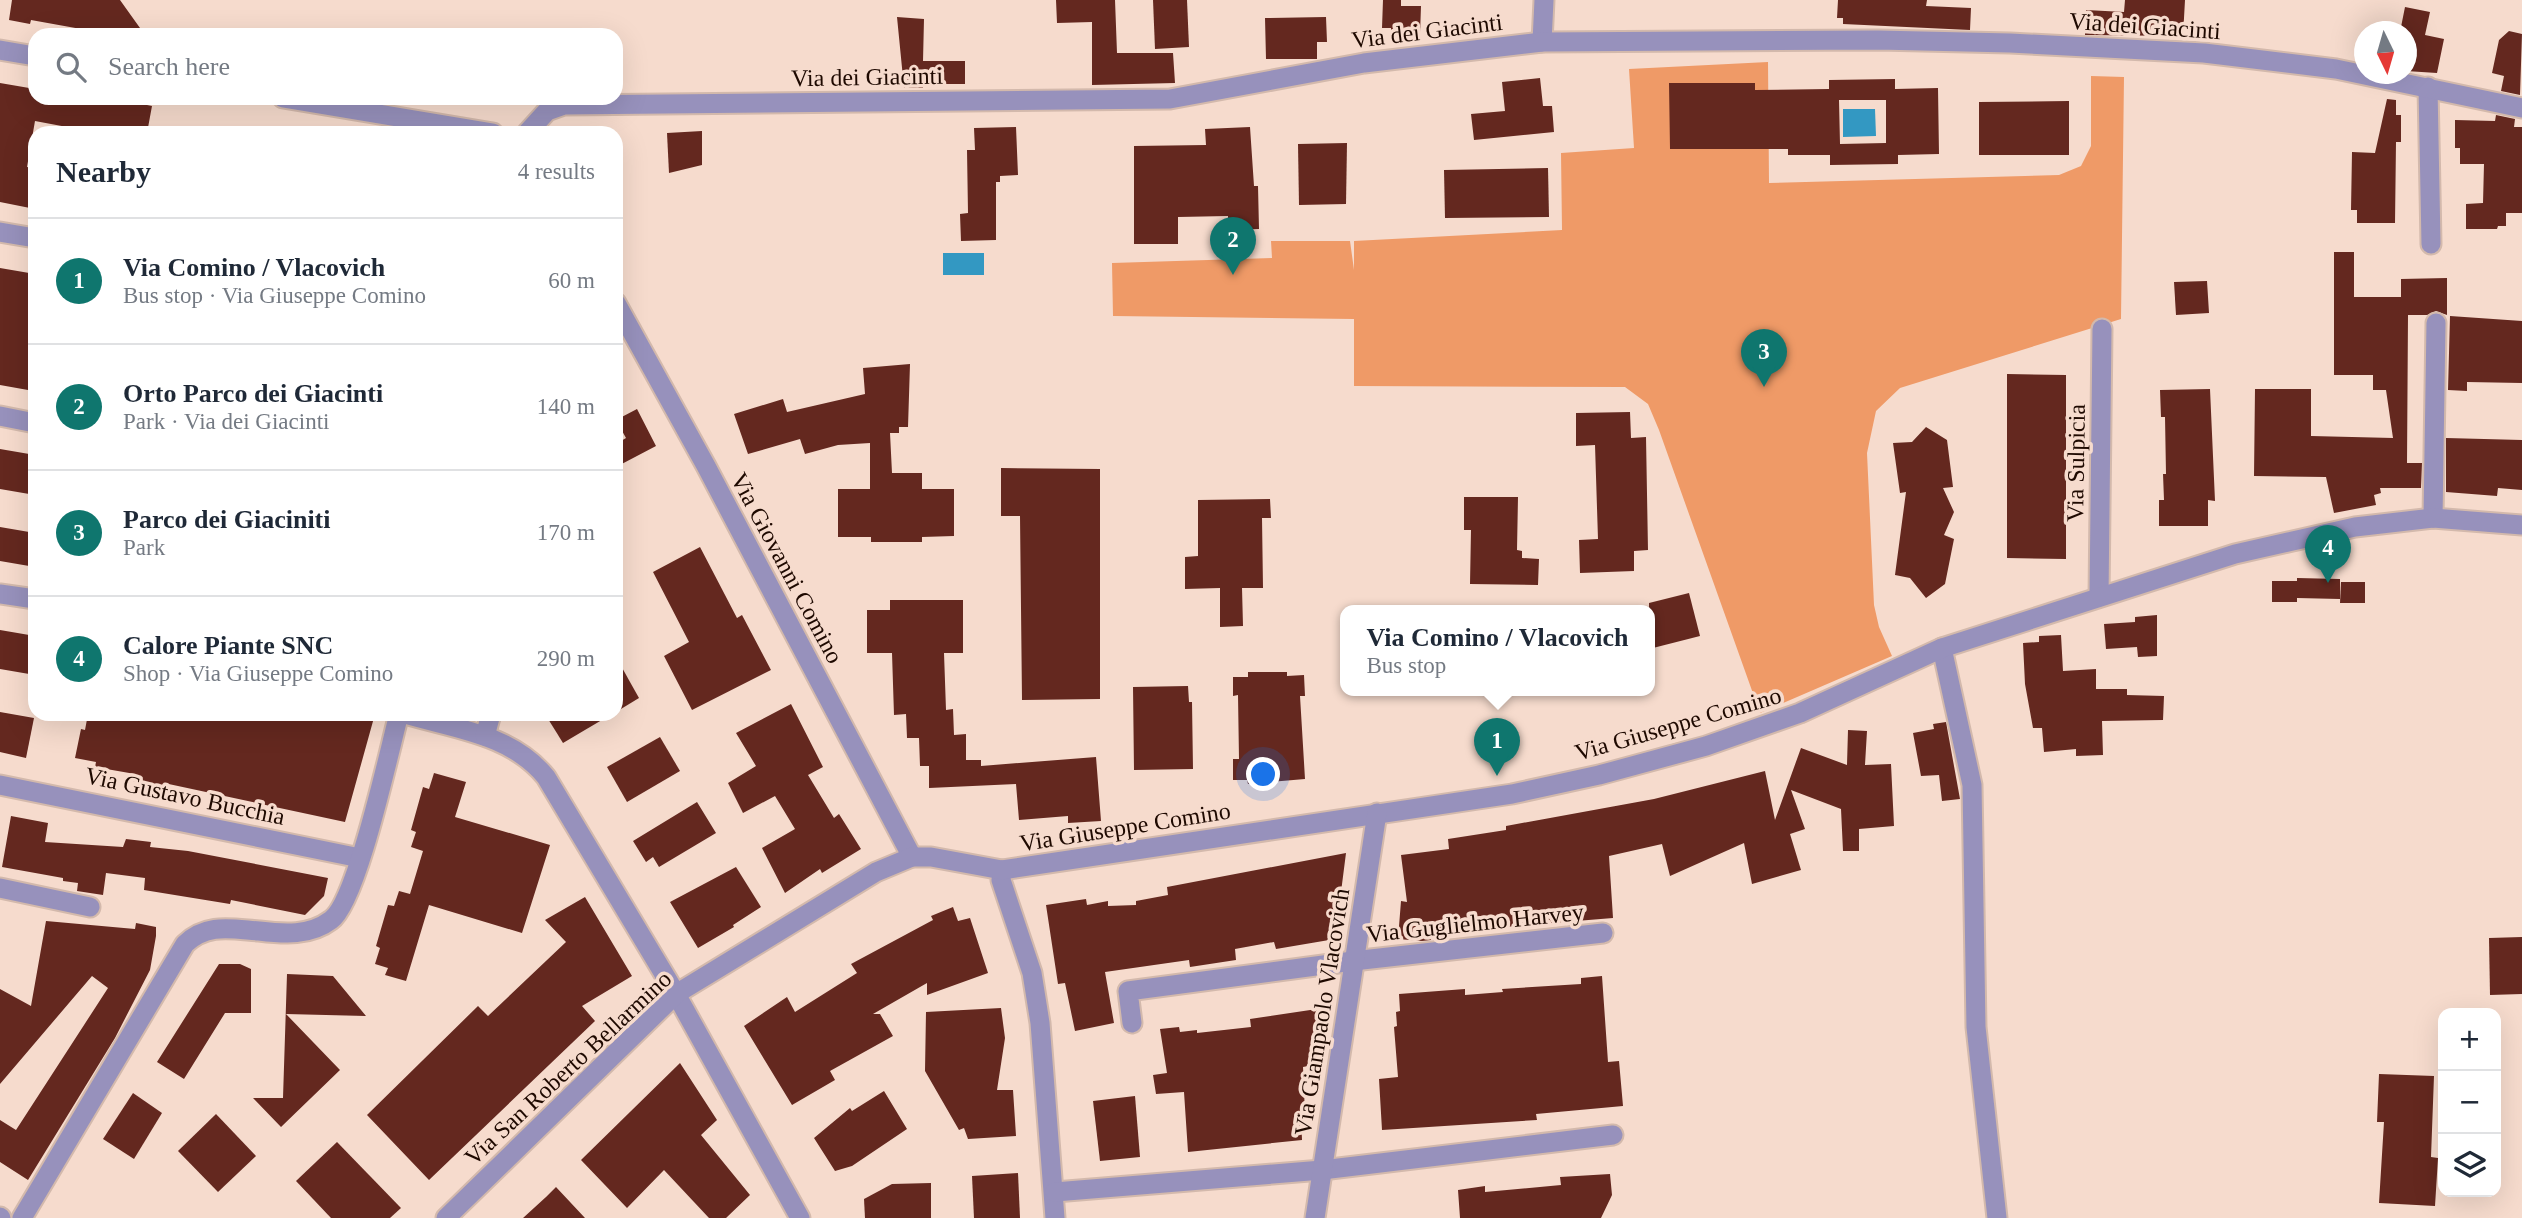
<!DOCTYPE html>
<meta charset="utf-8">
<style>
body{margin:0;font-family:Georgia,serif;background:#f6f6f7;color:#1f2937}
.controls{position:absolute;right:21px;bottom:21px;display:grid;overflow:hidden;border-radius:14px;box-shadow:0 7px 28px #0002}
.controls button{width:63px;height:63px;display:grid;place-items:center;padding:0;border:0;border-bottom:2px solid #e0e1e3;background:#fff;color:#1f2937;font:35px sans-serif}
.compass{position:absolute;left:2354px;top:21px;width:63px;height:63px;border-radius:50%;background:#fff;box-shadow:0 7px 28px #0002;rotate:175deg}
.you{position:absolute;left:1264px;top:775px;width:24px;height:24px;margin:-18px;border:5px solid #fff;border-radius:50%;background:#1a73e8;box-shadow:0 0 0 10px #1a73e833}
.badge{display:grid;place-items:center;width:46px;height:46px;border-radius:50%;background:#0f766e;color:#fff;font-size:23px;font-weight:700}
.pin{position:absolute;translate:-50% -58px;filter:drop-shadow(0 2px 4px #0008)}
.pin::after{content:'';position:absolute;top:37px;width:24px;height:21px;background:inherit;clip-path:polygon(0 0,100% 0,50% 100%)}
.popup{position:absolute;left:1340px;top:605px;width:315px;height:91px;box-sizing:border-box;display:grid;place-content:center;border-radius:14px;background:#fff;filter:drop-shadow(0 2px 5px #0005);font-size:23px;white-space:nowrap;color:#747a83}
.popup b{font-size:26px;color:#1f2937}
.popup::after{content:'';position:absolute;left:50%;top:100%;margin-left:-14px;border:14px solid transparent;border-top-color:#fff}
.list{margin:0;padding:0;list-style:none}
h2{display:flex;justify-content:space-between;align-items:center;height:91px;margin:0;padding:0 28px;font-size:30px}
h2 small{font-size:23px;font-weight:400;color:#747a83}
.list li{display:grid;grid-template-columns:46px 1fr auto;gap:21px;align-items:center;box-sizing:border-box;height:126px;padding:0 28px;border-top:2px solid #e0e1e3}
.list b{display:block;font-size:26px;white-space:nowrap}
.list p{margin:0;font-size:23px;white-space:nowrap;color:#747a83}
.list em{font-size:23px;font-style:normal;color:#747a83}
.icon{flex:none;width:38px;height:38px;fill:none;stroke:currentColor;stroke-width:2;stroke-linecap:round;stroke-linejoin:round}
.map{position:relative;flex:none;width:2522px;height:1218px;overflow:hidden}
.search{position:absolute;background:#fff;box-shadow:0 7px 28px #0002;left:28px;top:28px;width:595px;height:77px;display:flex;align-items:center;gap:18px;box-sizing:border-box;padding:0 24px;border-radius:21px;color:#747a83;font-size:26px}
.panel{position:absolute;background:#fff;box-shadow:0 7px 28px #0002;left:28px;top:126px;width:595px;height:595px;border-radius:21px}
.map>svg:first-child{display:block}
.green{fill:#ef9a67}
.water{fill:#3398c2}
.building{fill:#64281f;fill-rule:evenodd}
.lines{fill:none;stroke-linecap:round;stroke-linejoin:round}
.minor-casing{stroke:#d3b9ac;stroke-width:23}
.minor{stroke:#9791bc;stroke-width:19}
.labels{text-anchor:middle;stroke-width:7;stroke-linejoin:round;paint-order:stroke}
.street-label{font-size:24px;fill:#1e0900;stroke:#f6dbcd}
</style>
<div class="map">
<svg width="2522" height="1218" viewBox="0 0 2522 1218">
<rect width="100%" height="100%" fill="#f6dbcd"/>
<!-- green -->
<polygon class="green" points="1768,62 1769,183 2059,175 2081,166 2091,146 2091,76 2124,77 2121,319 1900,388 1876,411 1867,453 1874,605 1879,627 1892,656 1760,713 1659,430 1648,404 1625,387 1354,386 1354,319 1113,316 1112,263 1272,258 1271,241 1350,241 1354,270 1354,241 1562,230 1561,153 1634,148 1629,69"/>
<!-- water -->
<g class="water">
<polygon points="1843,109 1875,109 1876,136 1843,137"/>
<rect x="943" y="253" width="41" height="22"/>
</g>
<!-- building -->
<g class="building">
<polygon points="12,0 120,0 145,35 80,35 81,29 31,20 30,24 9,20"/>
<polygon points="1056,0 1115,0 1117,53 1173,53 1175,83 1092,85 1092,22 1057,23"/>
<polygon points="1153,0 1187,0 1189,47 1155,49"/>
<polygon points="1383,0 1401,0 1401,6 1421,6 1420,35 1391,34 1391,28 1382,28"/>
<polygon points="1838,0 1927,0 1926,6 1971,8 1970,30 1843,24 1843,18 1837,18"/>
<polygon points="2125,0 2185,0 2183,36 2085,35 2086,10 2124,12"/>
<polygon points="2405,7 2430,12 2425,35 2444,39 2437,73 2406,71 2406,32 2400,32"/>
<polygon points="897,17 924,19 923,61 965,61 965,84 923,84 923,88 904,88"/>
<polygon points="1326,17 1327,42 1317,42 1317,59 1266,59 1265,18"/>
<polygon points="2509,31 2522,34 2520,95 2501,91 2504,76 2492,73 2499,40"/>
<polygon points="1540,78 1543,106 1552,106 1554,132 1474,140 1471,114 1505,111 1502,82"/>
<path d="M1895,79V89L1938,88L1939,154L1898,155V164L1830,165V155H1788V149H1670L1669,83H1755V90L1829,89V80ZM1839,100H1886V143L1840,144Z"/>
<polygon points="0,83 35,89 35,98 81,98 121,105 122,100 152,106 147,133 99,133 35,121 27,167 35,168 35,209 0,202"/>
<polygon points="2387,99 2396,100 2396,115 2401,115 2401,142 2396,142 2395,223 2357,223 2357,210 2351,210 2352,152 2375,153"/>
<polygon points="2069,101 2069,155 1979,155 1979,102"/>
<polygon points="2496,115 2515,119 2514,127 2522,127 2522,213 2506,213 2506,226 2498,226 2497,229 2466,229 2466,204 2483,203 2484,164 2460,164 2460,148 2455,148 2455,120 2495,121"/>
<polygon points="1016,127 1018,175 1000,176 1000,182 996,182 996,240 961,241 960,214 968,213 967,150 975,150 974,128"/>
<polygon points="1250,127 1254,186 1258,186 1259,229 1228,230 1228,216 1178,217 1178,244 1134,244 1134,146 1206,145 1205,129"/>
<polygon points="702,131 702,165 669,173 667,133"/>
<polygon points="1347,143 1346,204 1299,205 1298,144"/>
<polygon points="1548,168 1549,217 1445,218 1444,170"/>
<polygon points="2334,252 2354,252 2354,297 2401,297 2401,279 2447,278 2447,315 2436,311 2427,315 2408,315 2407,463 2422,463 2421,488 2380,488 2381,493 2374,495 2376,505 2334,513 2326,477 2254,476 2255,389 2311,389 2311,436 2393,438 2386,390 2373,390 2373,375 2334,375"/>
<polygon points="0,268 35,274 35,352 28,390 0,385"/>
<polygon points="2207,281 2209,313 2176,315 2174,282"/>
<polygon points="2450,316 2522,321 2522,383 2467,382 2467,391 2448,390"/>
<polygon points="910,364 908,427 899,427 899,433 890,433 892,473 922,473 922,489 954,489 954,536 922,537 922,542 871,542 871,537 838,537 838,489 870,489 870,443 838,445 805,454 800,439 748,454 734,414 783,399 787,412 865,394 863,368"/>
<polygon points="2007,374 2066,375 2066,559 2007,558"/>
<polygon points="2210,389 2215,501 2208,500 2208,526 2159,526 2159,500 2164,500 2163,474 2166,474 2165,417 2161,417 2160,390"/>
<polygon points="637,409 656,446 616,467 616,444 626,438 616,420"/>
<polygon points="1630,412 1631,438 1646,437 1648,550 1634,551 1634,571 1580,573 1579,540 1598,539 1595,445 1576,446 1576,413"/>
<polygon points="1926,427 1947,440 1953,487 1943,488 1954,512 1944,535 1954,539 1945,584 1926,598 1910,578 1895,575 1906,492 1900,493 1893,443 1912,442"/>
<polygon points="2446,438 2522,440 2522,490 2498,488 2497,496 2446,492"/>
<polygon points="0,449 35,455 35,495 0,489"/>
<polygon points="1001,468 1100,469 1100,699 1022,700 1020,516 1001,516"/>
<polygon points="1464,497 1518,497 1517,550 1522,551 1522,558 1539,559 1538,585 1470,584 1471,530 1464,530"/>
<polygon points="1270,499 1271,518 1262,518 1263,588 1242,588 1243,626 1220,627 1220,588 1185,589 1185,557 1198,556 1198,500"/>
<polygon points="0,527 35,533 35,567 0,561"/>
<polygon points="700,547 737,618 742,615 771,670 692,710 664,656 689,642 653,572"/>
<polygon points="2297,578 2340,579 2340,599 2297,598"/>
<rect x="2272" y="581" width="25" height="21"/>
<polygon points="2341,582 2365,582 2365,603 2340,603"/>
<polygon points="1689,593 1700,636 1649,649 1649,603"/>
<polygon points="890,600 963,600 963,653 944,653 946,710 953,709 954,735 966,734 966,760 981,760 981,766 1096,757 1101,821 1068,823 1068,816 1019,820 1016,784 929,788 929,766 920,766 919,738 907,738 906,714 894,715 892,653 867,653 867,610 890,610"/>
<polygon points="2157,615 2157,656 2138,657 2137,647 2106,649 2104,624 2135,622 2135,617"/>
<polygon points="0,630 35,636 35,675 0,669"/>
<polygon points="2061,635 2063,671 2096,669 2096,689 2127,689 2127,695 2164,696 2163,720 2102,721 2103,755 2076,756 2076,749 2044,752 2042,728 2033,728 2025,684 2023,643 2039,642 2039,636"/>
<polygon points="616,657 639,698 616,712"/>
<polygon points="1248,672 1287,672 1287,676 1304,675 1305,696 1300,696 1305,779 1248,784 1247,780 1233,780 1233,759 1239,759 1238,695 1233,696 1233,677 1248,677"/>
<polygon points="1188,686 1189,702 1192,702 1193,769 1134,770 1133,687"/>
<polygon points="791,704 823,767 808,775 834,818 839,814 861,849 822,873 820,869 785,893 762,848 795,829 775,796 743,813 728,783 756,766 736,733"/>
<polygon points="0,712 34,718 26,758 0,752"/>
<polygon points="88,714 375,714 345,822 164,783 163,787 133,781 135,774 95,767 96,762 75,758 81,729 85,730"/>
<polygon points="545,714 612,714 563,743"/>
<polygon points="1946,722 1960,799 1942,801 1939,775 1921,776 1913,733 1934,729 1933,724"/>
<polygon points="1848,730 1867,731 1865,765 1891,764 1894,826 1859,829 1859,851 1843,851 1841,809 1791,790 1805,829 1790,834 1801,870 1752,884 1744,843 1670,876 1662,844 1609,856 1613,918 1492,928 1493,930 1432,932 1431,940 1422,941 1398,939 1401,901 1407,902 1401,855 1449,849 1448,839 1506,830 1506,826 1654,799 1765,771 1775,820 1801,748 1847,765"/>
<polygon points="660,737 680,771 627,802 607,767"/>
<polygon points="434,773 466,782 455,817 550,845 522,933 429,905 406,981 385,975 388,968 375,964 380,948 376,946 388,905 394,906 399,891 410,894 423,851 411,847 416,832 411,830 423,787 429,789"/>
<polygon points="697,802 716,833 659,867 653,857 646,862 633,841"/>
<polygon points="11,816 48,823 45,842 123,847 126,839 151,842 150,847 188,851 328,878 324,896 305,915 231,900 230,904 144,890 145,878 106,873 103,895 77,891 78,883 63,881 63,878 2,867"/>
<polygon points="1346,853 1335,939 1276,949 1274,942 1235,949 1236,960 1190,967 1189,960 1105,972 1114,1023 1075,1031 1065,983 1058,984 1046,905 1086,899 1087,905 1108,901 1108,906 1136,905 1136,901 1168,895 1167,887"/>
<polygon points="736,867 761,907 733,925 734,927 698,948 670,902"/>
<polygon points="585,897 632,976 582,1006 595,1021 429,1180 367,1115 478,1006 488,1016 566,942 545,920"/>
<polygon points="953,907 958,921 970,918 988,973 927,995 927,983 873,1014 880,1014 893,1036 830,1071 835,1080 792,1105 744,1026 787,997 795,1012 857,973 851,964 933,920 931,916"/>
<polygon points="46,921 135,929 136,923 156,927 156,936 150,970 115,1038 28,1180 0,1162 0,1120 16,1130 108,988 92,976 0,1084 0,989 31,1006"/>
<polygon points="2522,937 2522,994 2490,995 2489,938"/>
<polygon points="219,964 240,964 251,969 251,1013 225,1013 184,1079 157,1062"/>
<polygon points="287,974 333,976 366,1016 286,1014 340,1070 281,1127 253,1098 283,1098"/>
<polygon points="1602,976 1608,1062 1619,1061 1623,1106 1536,1114 1537,1120 1382,1130 1379,1079 1398,1077 1394,1027 1397,1026 1396,1012 1400,1011 1399,994 1465,989 1465,995 1503,992 1502,989 1581,984 1581,978"/>
<polygon points="1001,1008 1005,1038 997,1090 1013,1090 1016,1136 968,1139 964,1128 959,1130 925,1071 926,1012"/>
<polygon points="1317,1009 1319,1025 1313,1065 1303,1067 1305,1114 1301,1115 1302,1140 1188,1152 1184,1092 1156,1094 1153,1075 1167,1073 1160,1029 1179,1027 1180,1032 1197,1030 1197,1033 1251,1027 1250,1019"/>
<polygon points="680,1063 717,1120 701,1135 750,1195 726,1218 709,1218 664,1170 627,1208 581,1160"/>
<polygon points="2379,1074 2434,1076 2431,1157 2438,1158 2435,1206 2379,1203 2384,1122 2377,1122"/>
<polygon points="884,1091 907,1129 852,1166 835,1171 814,1138 850,1108 852,1111"/>
<polygon points="133,1093 162,1113 134,1159 103,1139"/>
<polygon points="1135,1096 1140,1157 1100,1161 1093,1101"/>
<polygon points="216,1114 256,1156 218,1192 178,1151"/>
<polygon points="337,1142 401,1208 390,1218 331,1218 296,1181"/>
<polygon points="1018,1173 1020,1218 974,1218 972,1176"/>
<polygon points="1610,1174 1612,1195 1601,1218 1460,1218 1458,1190 1485,1186 1485,1192 1561,1185 1560,1177"/>
<polygon points="931,1183 931,1218 865,1218 864,1199 892,1184"/>
<polygon points="556,1187 585,1218 523,1218 546,1197"/>
</g>
<g class="lines">
<defs>
<g id="minor">
<polyline points="1542,42 1544,0"/>
<polyline points="0,50 35,56"/>
<polyline points="2428,87 2431,244"/>
<polyline points="283,98 493,133"/>
<polyline points="527,133 547,111 564,105 1170,99 1364,63 1542,42 1878,40 2010,43 2204,53 2336,69 2522,108"/>
<polyline points="0,232 35,238"/>
<polyline points="616,303 706,466 912,857"/>
<polyline points="0,416 35,423"/>
<polyline points="2433,518 2436,323"/>
<polyline points="0,594 35,599"/>
<polyline points="2099,597 2102,329"/>
<polyline points="1942,648 1972,785 1976,1027 1997,1218"/>
<path d="M405,714C455,729 511,734 546,777L676,994L800,1218"/>
<polyline points="485,736 491,714"/>
<polyline points="0,785 360,858"/>
<polyline points="1002,870 1001,880 1032,973 1040,1023 1055,1218"/>
<polyline points="0,888 90,907"/>
<polyline points="1132,1023 1128,991 1353,961 1603,933"/>
<polyline points="1055,1192 1322,1170 1613,1135"/>
<polyline points="0,1217 1,1218"/>
<path d="M22,1218L185,944C207,923 231,929 259,931C284,934 310,936 331,920C357,902 389,751 399,714"/>
<polyline points="446,1218 676,994 876,872 912,857 931,857 1002,870 1512,794 1599,775 1706,746 1800,713 1942,648 2235,554 2355,527 2433,518 2522,525"/>
<polyline points="1315,1218 1377,813"/>
</g>
</defs>
<!-- minor casing -->
<use href="#minor" class="minor-casing"/>
<!-- minor -->
<use href="#minor" class="minor"/>
</g>
<g class="labels">
<!-- street labels -->
<g class="street-label">
<text transform="translate(2145 26) rotate(4)" y="8">Via dei Giacinti</text>
<text transform="translate(1427 31) rotate(-7)" y="8">Via dei Giacinti</text>
<text transform="translate(867 77) rotate(-1)" y="8">Via dei Giacinti</text>
<text transform="translate(2076 463) rotate(-89)" y="8">Via Sulpicia</text>
<text transform="translate(787 568) rotate(62)" y="8">Via Giovanni Comino</text>
<text transform="translate(1678 724) rotate(-16)" y="8">Via Giuseppe Comino</text>
<text transform="translate(185 796) rotate(12)" y="8">Via Gustavo Bucchia</text>
<text transform="translate(1125 827) rotate(-9)" y="8">Via Giuseppe Comino</text>
<text transform="translate(1475 923) rotate(-6)" y="8">Via Guglielmo Harvey</text>
<text transform="translate(1322 1012) rotate(-81)" y="8">Via Giampaolo Vlacovich</text>
<text transform="translate(568 1068) rotate(-43)" y="8">Via San Roberto Bellarmino</text>
</g>
</g>
</svg>
<div class="controls">
<button>+</button>
<button>−</button>
<button><svg class="icon" aria-label="layers" viewBox="0 0 24 24"><path d="M12 4l9 5-9 5-9-5zM3 14l9 5 9-5"/></svg></button>
</div>
<svg class="compass" viewBox="-18 -18 36 36"><path d="M0-13l5 13h-10z" fill="#e53935"/><path d="M0 13l5-13h-10z" fill="#747a83"/></svg>
<div class="you"></div>
<div class="pin badge" style="left:1497px;top:776px">1</div>
<div class="popup"><b>Via Comino / Vlacovich</b>Bus stop</div>
<div class="pin badge" style="left:1233px;top:275px">2</div>
<div class="pin badge" style="left:1764px;top:387px">3</div>
<div class="pin badge" style="left:2328px;top:583px">4</div>
<div class="search"><svg class="icon" aria-label="search" viewBox="0 0 24 24"><circle cx="10" cy="10" r="6"/><path d="M15 15l6 6"/></svg>Search here</div>
<section class="panel">
<h2>Nearby<small>4 results</small></h2>
<ul class="list">
<li><span class="badge">1</span><div><b>Via Comino / Vlacovich</b><p>Bus stop · Via Giuseppe Comino</p></div><em>60 m</em></li>
<li><span class="badge">2</span><div><b>Orto Parco dei Giacinti</b><p>Park · Via dei Giacinti</p></div><em>140 m</em></li>
<li><span class="badge">3</span><div><b>Parco dei Giaciniti</b><p>Park</p></div><em>170 m</em></li>
<li><span class="badge">4</span><div><b>Calore Piante SNC</b><p>Shop · Via Giuseppe Comino</p></div><em>290 m</em></li>
</ul>
</section>
</div>
